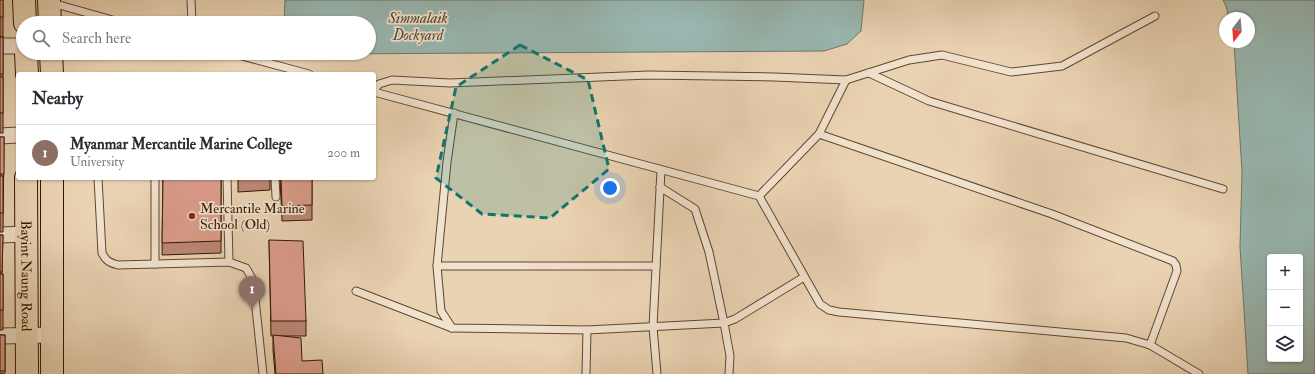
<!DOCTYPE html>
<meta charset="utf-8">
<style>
body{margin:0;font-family:"IM FELL Double Pica",serif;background:#f2f2f3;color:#2b2b33}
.controls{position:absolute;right:12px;bottom:12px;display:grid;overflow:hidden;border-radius:4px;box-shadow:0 1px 3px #0004}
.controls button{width:36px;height:36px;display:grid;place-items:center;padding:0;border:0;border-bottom:1px solid #e1e1e2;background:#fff;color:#2b2b33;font:20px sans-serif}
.compass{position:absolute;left:1219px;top:12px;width:36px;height:36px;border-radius:50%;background:#fff;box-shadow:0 1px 3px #0004;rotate:196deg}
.you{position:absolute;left:610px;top:188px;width:14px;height:14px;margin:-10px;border:3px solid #fff;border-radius:50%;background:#1a73e8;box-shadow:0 0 0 6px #1a73e833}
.badge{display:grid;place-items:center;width:26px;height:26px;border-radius:50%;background:#1a73e8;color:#fff;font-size:13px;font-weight:700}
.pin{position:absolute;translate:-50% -33px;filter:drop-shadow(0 1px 2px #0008)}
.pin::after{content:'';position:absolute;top:21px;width:14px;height:12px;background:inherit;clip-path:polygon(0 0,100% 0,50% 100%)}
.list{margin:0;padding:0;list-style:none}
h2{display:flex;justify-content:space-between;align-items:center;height:52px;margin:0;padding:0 16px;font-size:17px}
h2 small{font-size:13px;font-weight:400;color:#7c7c81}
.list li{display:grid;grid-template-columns:26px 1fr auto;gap:12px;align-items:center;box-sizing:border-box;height:56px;padding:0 16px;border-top:1px solid #e1e1e2}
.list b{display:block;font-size:15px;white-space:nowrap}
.list p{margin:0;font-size:13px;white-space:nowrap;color:#7c7c81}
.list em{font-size:13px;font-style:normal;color:#7c7c81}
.icon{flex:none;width:22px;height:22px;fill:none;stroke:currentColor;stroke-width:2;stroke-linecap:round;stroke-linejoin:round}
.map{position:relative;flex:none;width:1315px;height:374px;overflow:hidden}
.search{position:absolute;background:#fff;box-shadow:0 1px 3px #0004;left:16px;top:16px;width:360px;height:44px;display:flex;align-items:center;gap:10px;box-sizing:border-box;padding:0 14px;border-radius:22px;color:#7c7c81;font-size:15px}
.panel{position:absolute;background:#fff;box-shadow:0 1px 3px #0004;left:16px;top:72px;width:360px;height:108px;border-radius:4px}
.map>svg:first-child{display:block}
.water{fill:#98b7b1;stroke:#6f776b;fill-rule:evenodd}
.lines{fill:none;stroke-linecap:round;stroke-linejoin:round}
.service-casing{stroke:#60462e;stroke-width:9}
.minor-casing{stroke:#60462e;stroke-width:17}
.primary-casing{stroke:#321701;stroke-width:24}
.service{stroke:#f1e2ce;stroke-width:7}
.minor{stroke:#f1e2ce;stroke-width:15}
.primary{stroke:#ead3b3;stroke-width:22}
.wall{fill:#bd8778;stroke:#321701}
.building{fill:#dc9d8c;stroke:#321701}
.marked{fill:#0f766e;fill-opacity:0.2;stroke:#0f766e;stroke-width:3;stroke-dasharray:8 5;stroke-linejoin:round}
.poi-dot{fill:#8f2418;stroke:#f1e2ce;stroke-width:1.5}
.labels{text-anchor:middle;stroke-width:3.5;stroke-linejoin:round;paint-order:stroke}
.poi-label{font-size:14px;fill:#321701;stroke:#f1e2ce;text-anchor:start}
.street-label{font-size:14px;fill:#321701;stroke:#f1e2ce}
.water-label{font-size:15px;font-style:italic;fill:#514736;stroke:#f1e2ce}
</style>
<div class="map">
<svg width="1315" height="374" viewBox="0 0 1315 374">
<rect width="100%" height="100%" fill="#ead3b3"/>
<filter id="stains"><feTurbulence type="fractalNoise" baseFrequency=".005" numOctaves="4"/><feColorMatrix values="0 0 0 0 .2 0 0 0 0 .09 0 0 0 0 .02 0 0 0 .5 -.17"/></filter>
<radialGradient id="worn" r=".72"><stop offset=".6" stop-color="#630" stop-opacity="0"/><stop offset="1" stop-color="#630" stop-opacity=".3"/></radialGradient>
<!-- water -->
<g class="water">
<polygon points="285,0 864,0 861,31 847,44 824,51 327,54 317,53 369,53 369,23 284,23"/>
<path d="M1223,0H1315V374H1248L1240,247L1242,172L1234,42H1249V18H1229L1226,6ZM1270,257H1300V359H1270Z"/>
</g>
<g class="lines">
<defs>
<g id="service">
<polyline points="191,0 192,23"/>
<polyline points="52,3 123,23"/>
<polyline points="231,53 309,74"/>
<polyline points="869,73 929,101 1223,189"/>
<polyline points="374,90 379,84 392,80 450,83 649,75 774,77 846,80 909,60 942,55 1011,72 1062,66 1155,16"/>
<polyline points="374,92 759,196 820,304 829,310 839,312 1126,338 1150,345 1199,374"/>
<polyline points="819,134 1052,214 1173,261 1176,265 1177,271 1150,345"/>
<path d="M98,178L102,253C106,261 110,263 118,265L229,262L246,268L253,280L263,374"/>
<polyline points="155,178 155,264"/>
<polyline points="227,178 229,262"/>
<polyline points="275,178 276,197"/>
<polyline points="660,187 695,209 709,252 724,323 730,356 729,374"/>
<polyline points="759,196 819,134 846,80"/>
<polyline points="437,266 656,266"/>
<polyline points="356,291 452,328 587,330 724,323 735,319 804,277"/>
<polyline points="452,328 441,311 437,266 447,162 454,113"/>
<polyline points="586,374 587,330"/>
<polyline points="657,374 653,327 661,170"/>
</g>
<g id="minor">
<polyline points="0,46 23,46"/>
<polyline points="0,136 18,135"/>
<polyline points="0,235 26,234"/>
<polyline points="0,336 52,335"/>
</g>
<g id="primary">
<polyline points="24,0 25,23"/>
<polyline points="49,0 50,23"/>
<polyline points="26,53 27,74"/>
<polyline points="51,53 52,74"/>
<path id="s1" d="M26,178L27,374"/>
<polyline points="52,178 52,374"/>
</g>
</defs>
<!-- service casing -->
<use href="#service" class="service-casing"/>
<!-- minor casing -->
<use href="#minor" class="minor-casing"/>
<!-- primary casing -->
<use href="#primary" class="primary-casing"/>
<!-- service -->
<use href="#service" class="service"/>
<!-- minor -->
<use href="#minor" class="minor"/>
<!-- primary -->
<use href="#primary" class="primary"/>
</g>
<!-- wall -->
<g class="wall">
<rect x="0" y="0" width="3" height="37"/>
<rect x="0" y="37" width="3" height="96"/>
<polygon points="0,137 4,137 3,232 0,232"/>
<polygon points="163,178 221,178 221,253 162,255"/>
<polygon points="238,178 270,178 270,190 238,192"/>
<polygon points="280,178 312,178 312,220 282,221"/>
<polygon points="0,235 3,235 2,274 3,274 3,330 0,330"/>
<polygon points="269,240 306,321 306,336 273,336 302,361 323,374 275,374 273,350 273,336 271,336"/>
<polygon points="0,335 5,335 5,373 0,374"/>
</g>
<!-- building -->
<g class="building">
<rect x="0" y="0" width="3" height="17"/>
<rect x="0" y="37" width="3" height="37"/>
<rect x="0" y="77" width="3" height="36"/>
<rect x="0" y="137" width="4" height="37"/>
<rect x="0" y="176" width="3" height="37"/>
<polygon points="163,178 221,178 221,241 162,243"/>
<polygon points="281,178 312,178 312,205 282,206"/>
<polygon points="0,235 3,235 2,272 0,272"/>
<polygon points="269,240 303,241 306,321 271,321"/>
<rect x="0" y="274" width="3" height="36"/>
<rect x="0" y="335" width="5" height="36"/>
<polygon points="273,335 301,338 302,361 322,360 323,374 276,374"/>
</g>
<!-- marked area -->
<path class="marked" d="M520,45L588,80L609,169L550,218L482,214L436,178L456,87Z"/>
<!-- markers -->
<circle class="poi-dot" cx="192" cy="216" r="4"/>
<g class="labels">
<!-- poi labels -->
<g class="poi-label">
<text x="200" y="213">Mercantile Marine<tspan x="200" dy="16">School (Old)</tspan></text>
</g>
<!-- street labels -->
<g class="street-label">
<text dy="5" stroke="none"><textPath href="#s1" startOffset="98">Bayint Naung Road</textPath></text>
</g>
<!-- water labels -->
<g class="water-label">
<text x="418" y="23">Simmalaik<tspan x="418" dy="17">Dockyard</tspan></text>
</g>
</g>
<rect width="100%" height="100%" filter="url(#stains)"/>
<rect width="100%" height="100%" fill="url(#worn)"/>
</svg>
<div class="controls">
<button>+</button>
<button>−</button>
<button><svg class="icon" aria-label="layers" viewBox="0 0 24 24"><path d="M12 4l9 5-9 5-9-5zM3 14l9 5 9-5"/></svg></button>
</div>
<svg class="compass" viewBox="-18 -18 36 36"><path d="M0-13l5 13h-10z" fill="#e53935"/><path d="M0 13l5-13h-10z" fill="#7c7c81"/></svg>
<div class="you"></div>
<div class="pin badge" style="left:252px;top:309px;background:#8d6e63">1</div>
<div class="search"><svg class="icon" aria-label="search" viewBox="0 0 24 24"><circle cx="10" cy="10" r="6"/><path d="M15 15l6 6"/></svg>Search here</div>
<section class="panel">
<h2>Nearby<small></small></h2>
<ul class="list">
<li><span class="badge" style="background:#8d6e63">1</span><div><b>Myanmar Mercantile Marine College</b><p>University</p></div><em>200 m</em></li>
</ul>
</section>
</div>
